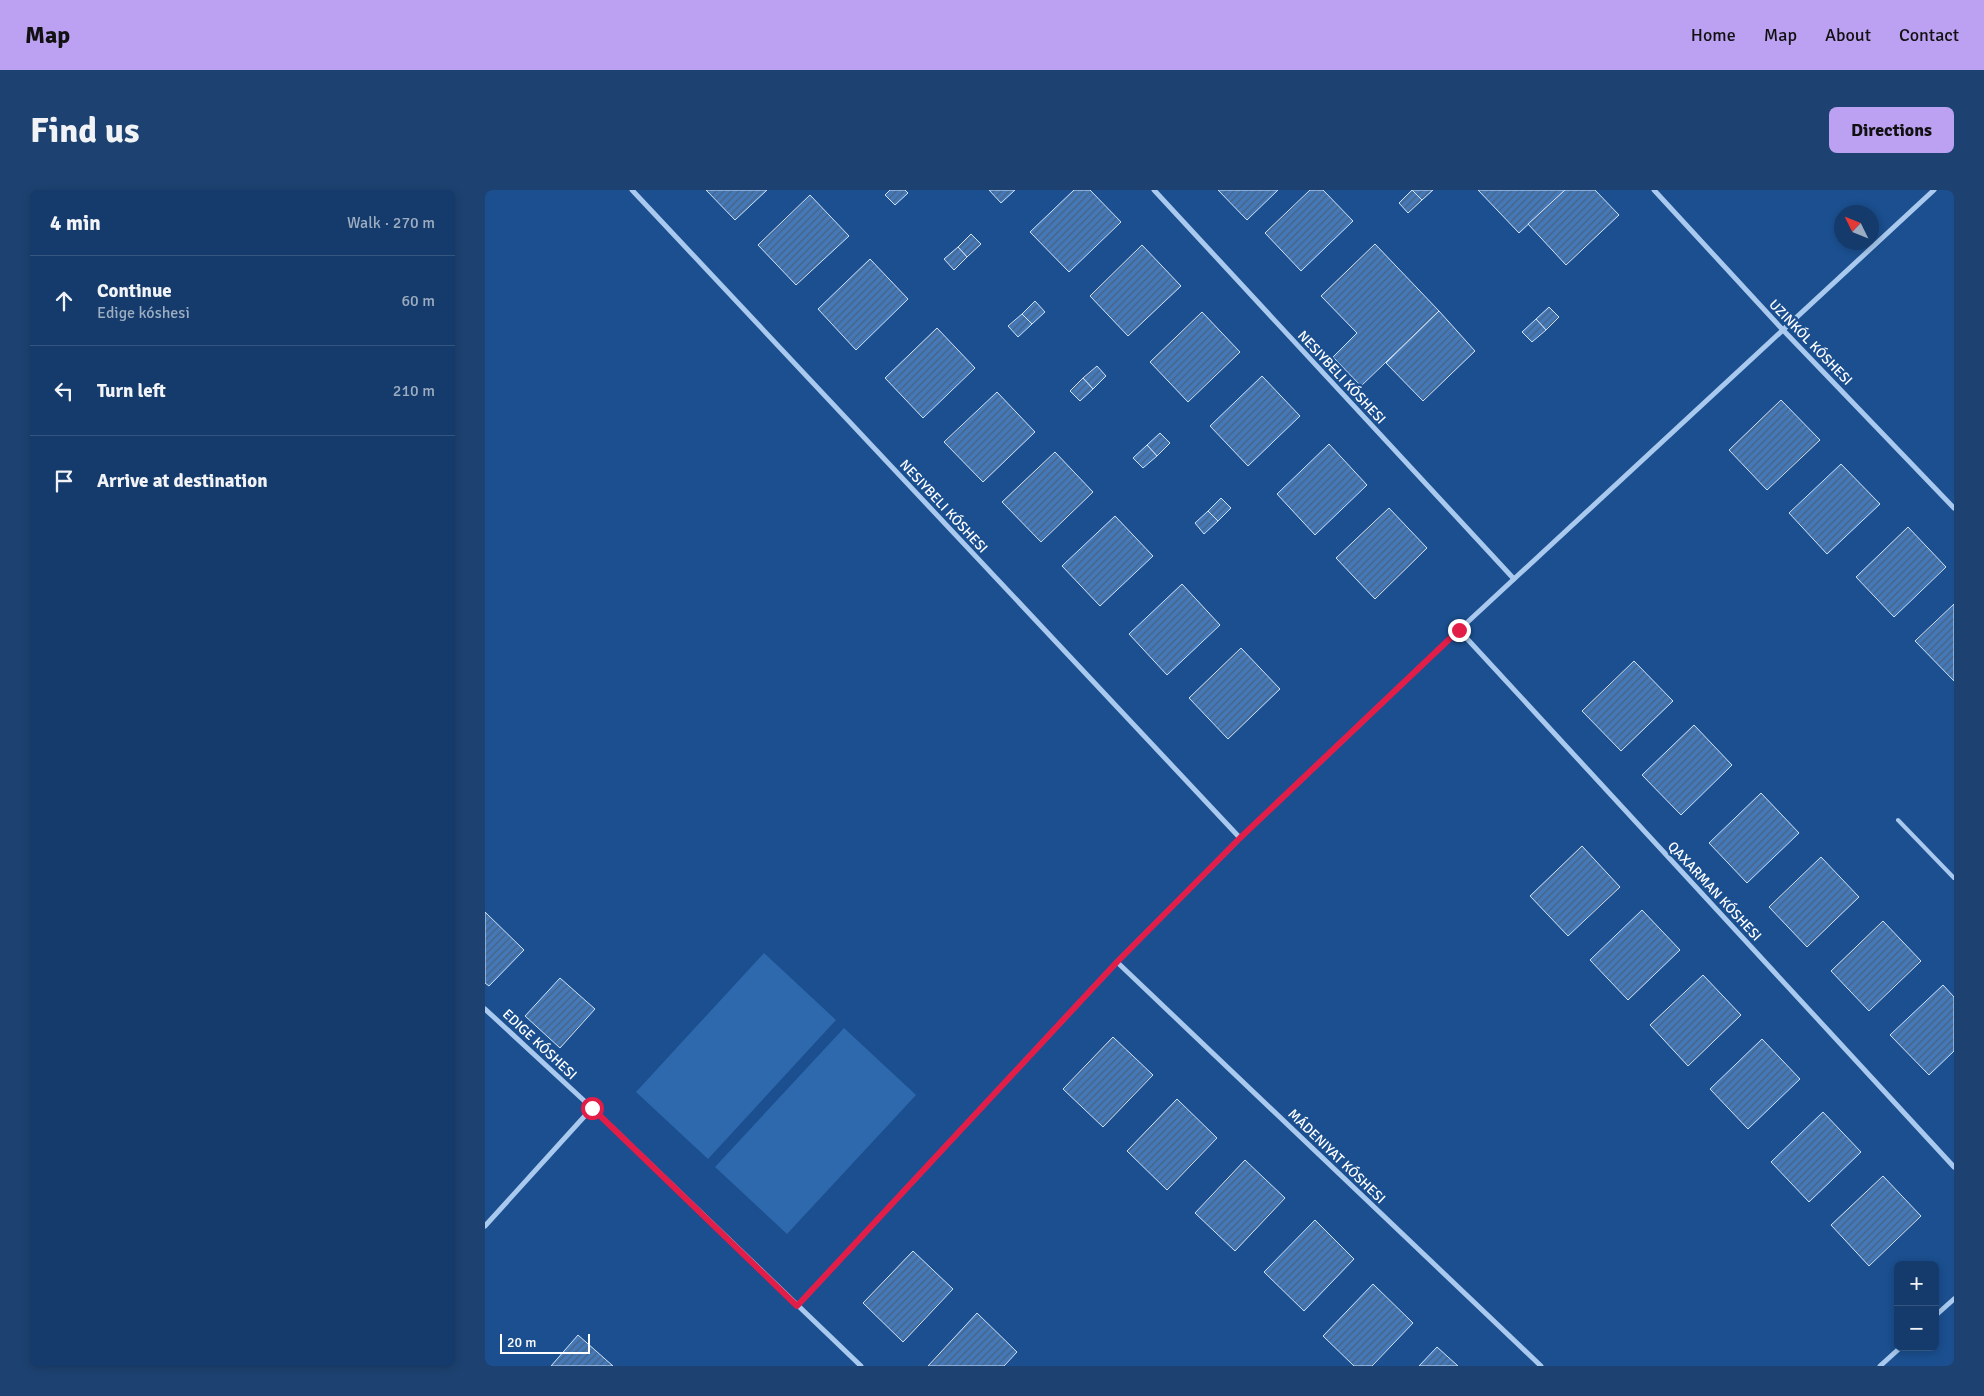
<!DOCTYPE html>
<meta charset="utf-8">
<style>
body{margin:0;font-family:Signika,sans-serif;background:#1d4271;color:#f1f3f6}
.controls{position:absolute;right:15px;bottom:15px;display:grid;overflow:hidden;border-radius:8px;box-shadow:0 2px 8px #0003}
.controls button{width:45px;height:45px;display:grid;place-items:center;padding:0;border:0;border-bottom:1px solid #33557e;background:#143b6b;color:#f1f3f6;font:25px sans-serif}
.compass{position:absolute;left:1349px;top:15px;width:45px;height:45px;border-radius:50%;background:#143b6b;box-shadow:0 2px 8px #0003;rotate:313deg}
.scale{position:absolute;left:15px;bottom:12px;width:90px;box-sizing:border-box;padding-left:5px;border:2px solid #fff;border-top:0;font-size:14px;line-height:18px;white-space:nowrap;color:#fff;-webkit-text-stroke:4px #1b4f8f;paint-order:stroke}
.stop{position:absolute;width:15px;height:15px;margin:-11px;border:4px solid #e11d48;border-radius:50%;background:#fff}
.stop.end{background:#e11d48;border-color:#fff;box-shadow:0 1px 5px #0008}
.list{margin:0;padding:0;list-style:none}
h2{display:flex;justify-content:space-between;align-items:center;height:65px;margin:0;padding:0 20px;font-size:21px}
h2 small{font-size:16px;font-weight:400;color:#9dadc1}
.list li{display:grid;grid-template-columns:32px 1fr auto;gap:15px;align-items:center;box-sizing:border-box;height:90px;padding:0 20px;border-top:1px solid #33557e}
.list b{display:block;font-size:19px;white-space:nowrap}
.list p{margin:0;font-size:16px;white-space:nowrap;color:#9dadc1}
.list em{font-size:16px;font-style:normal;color:#9dadc1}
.icon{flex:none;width:28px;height:28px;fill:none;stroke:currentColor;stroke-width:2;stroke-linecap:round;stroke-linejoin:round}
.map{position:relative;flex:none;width:1469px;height:1176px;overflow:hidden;border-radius:8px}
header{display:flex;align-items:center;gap:30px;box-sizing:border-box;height:70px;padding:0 25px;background:#bca0f2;color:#111}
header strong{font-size:24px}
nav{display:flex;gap:28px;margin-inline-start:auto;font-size:18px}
.intro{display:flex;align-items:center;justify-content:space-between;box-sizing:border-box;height:120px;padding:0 30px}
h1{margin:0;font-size:35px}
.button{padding:12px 22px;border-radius:8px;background:#bca0f2;color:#111;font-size:18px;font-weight:700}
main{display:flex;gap:30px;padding:0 30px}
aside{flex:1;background:#143b6b;border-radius:8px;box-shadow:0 2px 8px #0003}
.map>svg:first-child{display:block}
.park{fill:#2e69ad}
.building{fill:url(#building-hatch);stroke:#cfe3fa}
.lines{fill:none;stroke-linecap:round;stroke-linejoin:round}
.lane{stroke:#a9c9ee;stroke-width:4}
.street{stroke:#a9c9ee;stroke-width:5}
.route{stroke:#e11d48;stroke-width:6}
.labels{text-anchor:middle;stroke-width:5;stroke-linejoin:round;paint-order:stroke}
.street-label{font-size:14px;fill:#fff;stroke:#1b4f8f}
</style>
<header>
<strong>Map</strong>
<nav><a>Home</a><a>Map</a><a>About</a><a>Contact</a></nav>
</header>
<div class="intro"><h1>Find us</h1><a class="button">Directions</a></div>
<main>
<aside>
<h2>4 min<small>Walk · 270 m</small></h2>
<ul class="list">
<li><svg class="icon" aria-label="ahead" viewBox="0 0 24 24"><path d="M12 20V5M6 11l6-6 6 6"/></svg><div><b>Continue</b><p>Edige kóshesi</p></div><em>60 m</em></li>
<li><svg class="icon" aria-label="left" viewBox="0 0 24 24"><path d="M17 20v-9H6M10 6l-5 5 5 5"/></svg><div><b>Turn left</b></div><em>210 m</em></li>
<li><svg class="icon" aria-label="arrive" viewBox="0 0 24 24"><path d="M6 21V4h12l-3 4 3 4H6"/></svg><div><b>Arrive at destination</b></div></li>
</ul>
</aside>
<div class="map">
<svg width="1469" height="1176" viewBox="0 0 1469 1176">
<defs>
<pattern id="building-hatch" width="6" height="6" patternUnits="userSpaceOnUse" patternTransform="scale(1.25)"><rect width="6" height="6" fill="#4478b7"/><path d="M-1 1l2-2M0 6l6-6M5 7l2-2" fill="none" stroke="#486282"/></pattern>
</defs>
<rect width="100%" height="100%" fill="#1b4f8f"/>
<!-- park -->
<g class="park">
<polygon points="279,763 351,830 223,969 151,902"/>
<polygon points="359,838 431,905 302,1044 230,977"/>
</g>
<!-- building -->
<g class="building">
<polygon points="221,0 282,0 250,30"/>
<polygon points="405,0 420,0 423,3 410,15 400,5"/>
<polygon points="504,0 530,0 516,13"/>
<polygon points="589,0 605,0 636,32 584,82 545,42"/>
<polygon points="733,0 793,0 762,30"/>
<polygon points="825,0 838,0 868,31 816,81 780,43"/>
<polygon points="927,0 937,10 923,23 914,13"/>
<polygon points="927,0 948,0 937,10"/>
<polygon points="993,0 1080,0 1034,43"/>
<polygon points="1080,0 1110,0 1134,25 1081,75 1043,34"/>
<polygon points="325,5 364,46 311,95 273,55"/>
<polygon points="486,44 496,54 482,67 473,57"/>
<polygon points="890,54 954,121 876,196 848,167 872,143 836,106"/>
<polygon points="657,55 696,96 643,146 605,106"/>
<polygon points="473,57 482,67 469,80 459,69"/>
<polygon points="385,69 423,109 371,160 333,119"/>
<polygon points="550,111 560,122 547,134 537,124"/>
<polygon points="1064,117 1074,127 1061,140 1051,129"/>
<polygon points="954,121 990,161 938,211 901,173"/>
<polygon points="717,122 755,162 703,212 665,172"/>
<polygon points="537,124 547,134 533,147 523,136"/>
<polygon points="1051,129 1061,140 1047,152 1037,142"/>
<polygon points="452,138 490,178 438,228 400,188"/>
<polygon points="612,176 621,186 608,199 598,188"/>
<polygon points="777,186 815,226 763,276 725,236"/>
<polygon points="598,188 608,199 595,211 585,201"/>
<polygon points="512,202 550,242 498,292 459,252"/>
<polygon points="1296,210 1335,250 1282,300 1244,260"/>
<polygon points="675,243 685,253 672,266 662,255"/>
<polygon points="844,254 882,295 830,345 792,304"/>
<polygon points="662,255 672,266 658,278 648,268"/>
<polygon points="570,262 608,302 556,352 517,312"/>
<polygon points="1356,274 1395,314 1342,364 1304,323"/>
<polygon points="736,308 746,318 733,331 723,321"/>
<polygon points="904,318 942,358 890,409 851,368"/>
<polygon points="723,321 733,331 719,344 710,333"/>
<polygon points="630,326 668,366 615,416 577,376"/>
<polygon points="1423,337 1461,377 1409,427 1371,387"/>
<polygon points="697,394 735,435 682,485 644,444"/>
<polygon points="1469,414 1469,491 1430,451"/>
<polygon points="756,458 795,499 743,549 704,508"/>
<polygon points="1149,471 1188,511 1136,561 1097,521"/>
<polygon points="1209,535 1247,575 1196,625 1157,585"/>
<polygon points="1276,603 1314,643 1262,693 1224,653"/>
<polygon points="1097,656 1135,697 1083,746 1045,706"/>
<polygon points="1336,667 1374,707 1322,757 1284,717"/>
<polygon points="1157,720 1195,760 1143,810 1105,770"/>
<polygon points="0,722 39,760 4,796 0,793"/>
<polygon points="1398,731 1436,771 1384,821 1346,781"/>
<polygon points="1218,785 1256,825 1203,876 1165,835"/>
<polygon points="75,788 110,819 75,858 40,826"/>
<polygon points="1458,795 1469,807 1469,861 1444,885 1405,845"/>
<polygon points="628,847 668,885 618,937 578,899"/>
<polygon points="1277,849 1315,889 1263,939 1225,899"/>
<polygon points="692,909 732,948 682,1000 642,961"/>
<polygon points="1338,922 1376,962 1324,1012 1286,972"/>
<polygon points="760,970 800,1008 750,1061 710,1023"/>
<polygon points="1398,986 1436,1026 1384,1076 1346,1035"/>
<polygon points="830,1030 869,1069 819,1121 779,1082"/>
<polygon points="428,1061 468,1099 418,1152 378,1113"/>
<polygon points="888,1094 928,1133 887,1176 869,1176 838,1146"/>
<polygon points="492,1123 532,1162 519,1176 443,1176"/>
<polygon points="93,1145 128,1176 66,1176"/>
<polygon points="952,1157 973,1176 934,1176"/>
</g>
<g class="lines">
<!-- lane -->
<polyline class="lane" points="1413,630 1469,688"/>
<!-- street -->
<g class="street">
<polyline points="147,0 755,648"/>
<polyline points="669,0 1029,389"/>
<polyline points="1169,0 1298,140 1469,318"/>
<polyline points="974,440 1469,977"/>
<polyline points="632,772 1056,1176"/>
<polyline points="0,819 107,918 376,1176"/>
<polyline points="0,1036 107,918"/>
<polyline points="312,1116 632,772 755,648 974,440 1449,0"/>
<polyline points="1450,1126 1469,1109"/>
<polyline points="1395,1176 1416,1157"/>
</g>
</g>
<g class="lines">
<!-- route -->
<polyline class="route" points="107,918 312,1116 632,772 755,648 974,440"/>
</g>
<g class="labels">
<!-- street labels -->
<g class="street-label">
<text transform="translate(1326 152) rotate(46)" y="5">UZINKÓL KÓSHESI</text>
<text transform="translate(857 187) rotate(47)" y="5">NESIYBELI KÓSHESI</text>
<text transform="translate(459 316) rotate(47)" y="5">NESIYBELI KÓSHESI</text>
<text transform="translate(1230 701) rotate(47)" y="5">QAXARMAN KÓSHESI</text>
<text transform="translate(55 854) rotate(43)" y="5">EDIGE KÓSHESI</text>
<text transform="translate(852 966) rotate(44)" y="5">MÁDENIYAT KÓSHESI</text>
</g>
</g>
</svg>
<div class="controls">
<button>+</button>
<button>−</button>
</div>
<svg class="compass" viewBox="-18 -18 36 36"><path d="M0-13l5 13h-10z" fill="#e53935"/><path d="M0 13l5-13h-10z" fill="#9dadc1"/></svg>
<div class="scale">20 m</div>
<div class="stop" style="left:107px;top:918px"></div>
<div class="stop end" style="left:974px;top:440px"></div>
</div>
</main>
